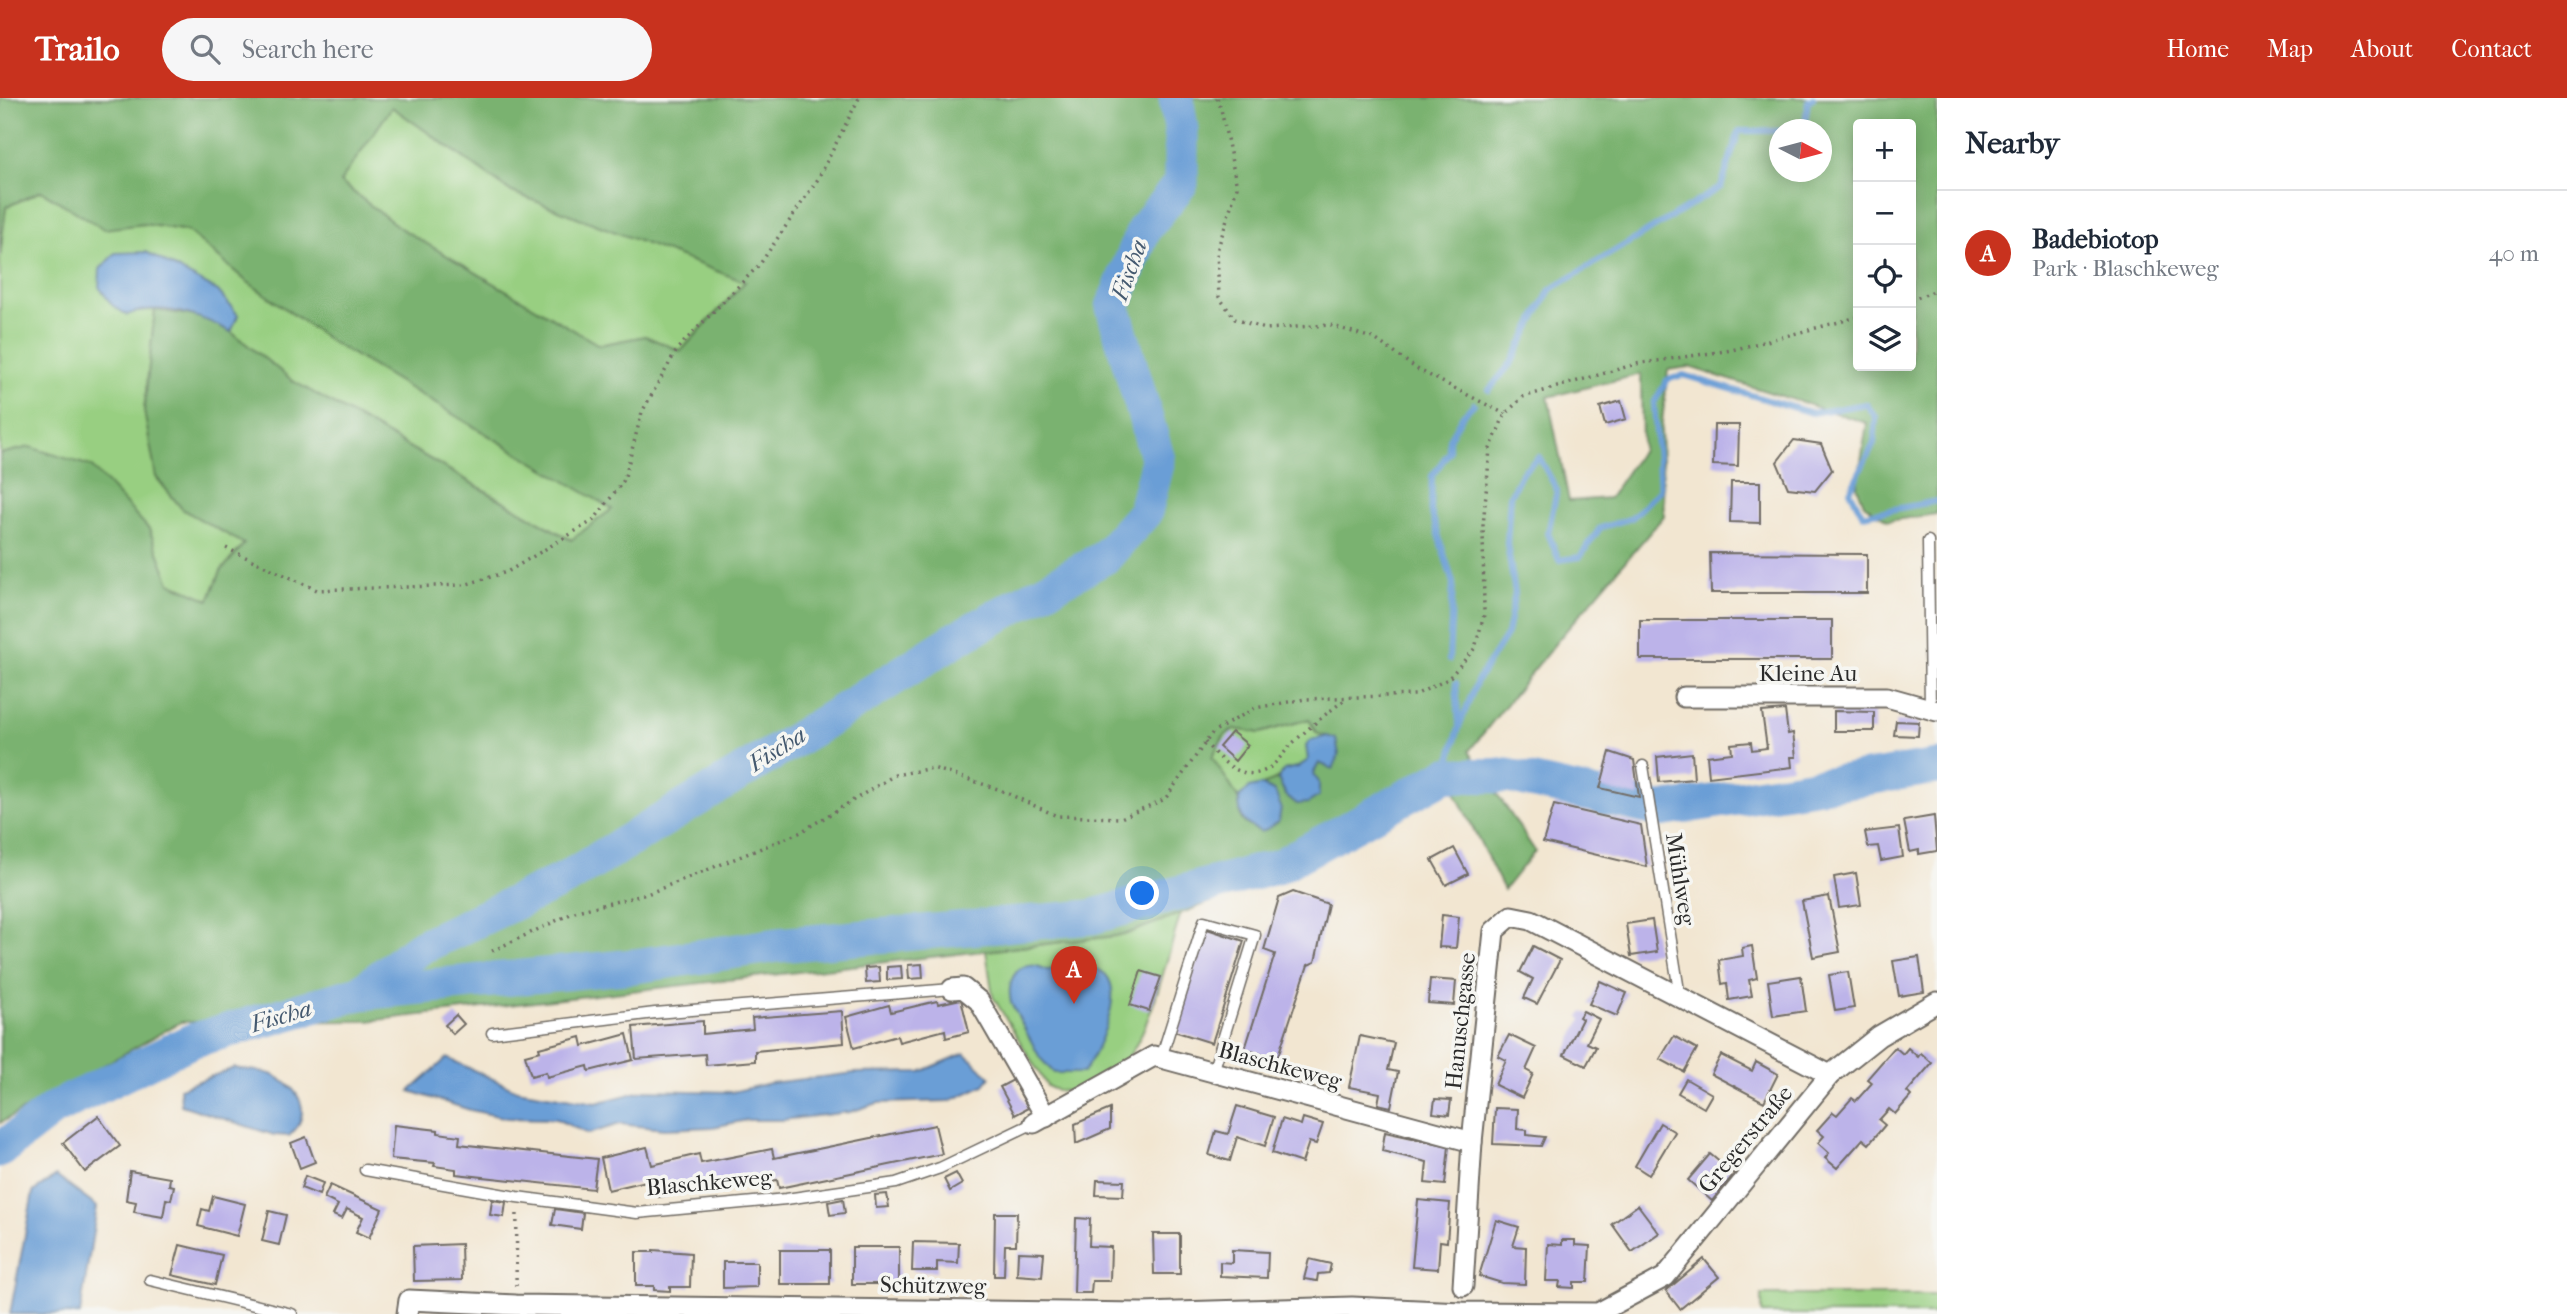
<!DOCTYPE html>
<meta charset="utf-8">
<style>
body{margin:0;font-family:"IM FELL French Canon",serif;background:#f6f6f7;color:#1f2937}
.controls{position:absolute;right:21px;top:21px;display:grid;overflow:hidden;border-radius:7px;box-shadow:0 4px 18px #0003}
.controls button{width:63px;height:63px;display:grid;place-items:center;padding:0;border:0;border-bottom:2px solid #e0e1e3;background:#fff;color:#1f2937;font:35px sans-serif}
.compass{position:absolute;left:1769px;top:21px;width:63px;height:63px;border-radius:50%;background:#fff;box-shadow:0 4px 18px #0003;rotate:96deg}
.you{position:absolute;left:1143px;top:796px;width:24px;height:24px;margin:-18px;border:5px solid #fff;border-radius:50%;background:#1a73e8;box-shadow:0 0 0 10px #1a73e833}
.badge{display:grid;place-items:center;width:46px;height:46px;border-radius:50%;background:#c8321e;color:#fff;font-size:23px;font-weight:700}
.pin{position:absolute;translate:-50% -58px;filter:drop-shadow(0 2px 4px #0008)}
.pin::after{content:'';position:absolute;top:37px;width:24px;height:21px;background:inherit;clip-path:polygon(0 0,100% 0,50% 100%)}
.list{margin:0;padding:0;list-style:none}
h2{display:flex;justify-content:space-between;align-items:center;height:91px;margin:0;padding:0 28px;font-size:30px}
h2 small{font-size:23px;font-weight:400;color:#747a83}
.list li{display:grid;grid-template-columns:46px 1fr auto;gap:21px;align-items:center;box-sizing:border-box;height:126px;padding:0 28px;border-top:2px solid #e0e1e3}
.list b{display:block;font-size:26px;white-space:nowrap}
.list p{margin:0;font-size:23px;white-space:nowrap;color:#747a83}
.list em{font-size:23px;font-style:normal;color:#747a83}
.icon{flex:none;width:38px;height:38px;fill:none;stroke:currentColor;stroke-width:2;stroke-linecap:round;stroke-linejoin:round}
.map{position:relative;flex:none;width:1937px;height:1216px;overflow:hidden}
header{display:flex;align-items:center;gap:42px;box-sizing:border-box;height:98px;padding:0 35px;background:#c8321e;color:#fff}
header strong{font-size:33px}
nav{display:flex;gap:38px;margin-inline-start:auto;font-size:24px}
.search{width:490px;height:63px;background:#f6f6f7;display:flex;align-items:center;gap:18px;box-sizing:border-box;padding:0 24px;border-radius:38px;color:#747a83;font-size:26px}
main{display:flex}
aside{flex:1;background:#fff}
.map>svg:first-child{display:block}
.green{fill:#98cf81;stroke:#627d56;stroke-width:2}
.forest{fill:#7ab26f;stroke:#526e4d;stroke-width:2;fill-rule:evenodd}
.water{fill:#6a9ed6;stroke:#4a6480;stroke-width:2}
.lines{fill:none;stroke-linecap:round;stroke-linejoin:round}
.stream{stroke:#6a9ed6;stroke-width:6}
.river{stroke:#6a9ed6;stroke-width:35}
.building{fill:#bcb3e9}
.service-casing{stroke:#716c65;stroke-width:13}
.minor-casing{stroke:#716c65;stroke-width:23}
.path{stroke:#716c65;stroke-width:3.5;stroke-dasharray:2 5;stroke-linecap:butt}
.service{stroke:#fff;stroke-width:10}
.minor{stroke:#fff;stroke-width:19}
.labels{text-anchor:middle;stroke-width:7;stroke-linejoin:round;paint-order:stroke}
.street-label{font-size:23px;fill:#2b2b2b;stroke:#f6f6f2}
.water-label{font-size:24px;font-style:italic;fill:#44596f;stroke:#f6f6f2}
</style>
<header>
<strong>Trailo</strong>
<div class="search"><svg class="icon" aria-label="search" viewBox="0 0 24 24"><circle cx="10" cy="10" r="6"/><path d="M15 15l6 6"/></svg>Search here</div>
<nav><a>Home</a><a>Map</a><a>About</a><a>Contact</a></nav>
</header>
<main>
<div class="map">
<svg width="1937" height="1216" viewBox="0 0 1937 1216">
<rect width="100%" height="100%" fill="#f6f6f2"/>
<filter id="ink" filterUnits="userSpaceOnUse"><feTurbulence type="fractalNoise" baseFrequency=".0143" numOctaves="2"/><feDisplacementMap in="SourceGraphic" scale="14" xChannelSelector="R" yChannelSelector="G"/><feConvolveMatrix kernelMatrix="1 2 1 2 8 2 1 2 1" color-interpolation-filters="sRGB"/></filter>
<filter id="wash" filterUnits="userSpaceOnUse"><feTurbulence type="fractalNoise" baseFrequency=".00686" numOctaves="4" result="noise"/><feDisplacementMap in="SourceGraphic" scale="28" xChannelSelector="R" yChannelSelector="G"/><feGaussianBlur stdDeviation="1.57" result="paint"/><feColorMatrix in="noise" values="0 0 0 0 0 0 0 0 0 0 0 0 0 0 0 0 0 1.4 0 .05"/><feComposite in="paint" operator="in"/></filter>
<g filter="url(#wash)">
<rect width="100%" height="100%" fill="#f2e6d1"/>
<!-- green -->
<g class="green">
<polygon points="392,9 512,94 746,183 680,253 645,238 599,247 400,130 339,83"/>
<polygon points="41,93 104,130 144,126 188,133 245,182 332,244 613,411 572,442 293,283 231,234 238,217 218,193 146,154 136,213 155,212 144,313 182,411 244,446 221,473 209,502 170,485 149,431 30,349 0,356 0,159 6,109"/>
<path d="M1310,621L1316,635L1327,638L1310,643L1306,648L1309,662L1298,669L1284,672C1273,690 1255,685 1239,700L1224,680L1212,659L1224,638L1234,631L1260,635Z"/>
<path d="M1181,815C1169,852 1149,939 1124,964C1116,972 1102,978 1092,984C1076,993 1064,997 1047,988L993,899L986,853L1124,837Z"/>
<rect x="1762" y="1197" width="175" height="19"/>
</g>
<!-- forest -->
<path class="forest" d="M0,0H1937V416L1888,423L1864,406L1857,388L1867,325L1689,269L1668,272L1661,333L1664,418L1558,542L1469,653L1535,753L1504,792L1451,686L1271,781L1124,837L368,923L181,924L0,1025V356L30,349L91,368L149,431L170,485L209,502L221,473L244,446L182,411L156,379L144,313L155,212L203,219L231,234L293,283L571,442L612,411L332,244L245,182L188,133L144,126L104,131L41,93L6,109L0,159ZM392,9L512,94L745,184L681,253L645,238L599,247L400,130L340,84ZM1858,26H1911V268H1858ZM1780,32H1822V74H1780ZM1641,276L1642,352L1609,400L1569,403L1548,299ZM1309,621L1316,635L1336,641L1333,670L1319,665L1297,706L1286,697L1278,681L1262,687L1275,694L1279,723L1262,733C1227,721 1248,716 1236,697C1229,684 1220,672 1212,659L1224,638L1234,631L1260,635Z"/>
<!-- water -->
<g class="water">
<path d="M146,154L218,193L238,217L231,234C201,218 160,203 127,217L112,207L99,189L100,171L115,155Z"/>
<polygon points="1327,638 1336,641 1339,657 1333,671 1319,665 1313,676 1319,684 1319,698 1308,705 1297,706 1286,697 1278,681 1284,672 1298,669 1308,662 1306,648 1310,643"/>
<path d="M1262,687L1275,694L1281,709L1279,723L1262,734C1243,727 1239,720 1239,700L1249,690Z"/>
<path d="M1075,866C1086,867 1098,869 1106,877C1125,898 1096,956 1083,975H1054L1040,960L1011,905C1007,887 1013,864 1037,868C1041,869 1044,872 1048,872C1054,872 1068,867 1075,866Z"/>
<polygon points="965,955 990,979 984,987 950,1003 878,1005 850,1014 782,1022 747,1022 713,1029 664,1031 620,1026 588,1036 556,1021 507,1020 470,1012 410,993 447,960 517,992 596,1005 646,992 732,994 770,985 855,975 920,974"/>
<path d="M234,970C246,972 262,972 273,977C300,991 314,1015 289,1038L274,1037L181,1007L180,990Z"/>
<polygon points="56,1078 97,1109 80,1216 10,1216 33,1094"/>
</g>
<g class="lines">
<!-- stream -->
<g class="stream">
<polyline points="1804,32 1808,3 1813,0"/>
<polyline points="1489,292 1512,264 1550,192 1721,89 1739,33 1780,33"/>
<polyline points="1449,562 1453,485 1431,413 1432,378 1449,354 1449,341 1463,317 1474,306"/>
<polyline points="1456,585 1459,627"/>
<polyline points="1446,677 1459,629 1477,583 1507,536 1515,495 1507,446 1510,398 1522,374 1539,359 1557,392 1548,435 1559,462 1580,459 1600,430 1632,420 1660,392 1654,305 1667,282 1683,277 1812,315 1866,306 1876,319 1874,345 1850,393 1863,417 1937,403"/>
</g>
<!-- river -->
<g class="river">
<polyline points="359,895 635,868 778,847 1091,819 1279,768 1446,677 1508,678 1660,712 1937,669"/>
<polyline points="0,1052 53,1011 191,943 359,895 421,849 567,780 828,622 959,539 1105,459 1145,414 1158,362 1113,209 1144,131 1181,85 1181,30 1176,0"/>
</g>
</g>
<g id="blocks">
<!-- building -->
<g class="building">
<polygon points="1621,303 1626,321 1605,327 1600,309"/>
<polygon points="1714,327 1739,327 1738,368 1713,367"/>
<polygon points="1794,342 1821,346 1832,372 1815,393 1788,390 1777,364"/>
<polygon points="1731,384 1760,384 1760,425 1730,424"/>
<polygon points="1710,455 1867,456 1867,495 1711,495"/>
<rect x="1640" y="522" width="192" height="39"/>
<polygon points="1785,612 1788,636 1793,635 1796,659 1791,659 1792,669 1709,679 1707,658 1732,655 1731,646 1751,644 1752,652 1767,650 1762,614"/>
<polygon points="1834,613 1874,614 1874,633 1834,633"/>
<polygon points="1896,623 1919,624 1918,638 1894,637"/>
<polygon points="1232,634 1248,647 1235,663 1219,649"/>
<polygon points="1610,654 1634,662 1639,699 1600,690"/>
<polygon points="1692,655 1694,681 1659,684 1657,659"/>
<polygon points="1554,707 1641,727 1647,769 1543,744"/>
<polygon points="1934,718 1937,753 1919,756 1919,752 1910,754 1904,723"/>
<polygon points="1899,730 1903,759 1881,763 1878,748 1868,749 1865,734"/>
<polygon points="1454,750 1468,776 1446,787 1432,762"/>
<polygon points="1856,775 1861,807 1839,810 1834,779"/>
<polygon points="1293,794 1328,806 1315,864 1308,867 1277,961 1245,951 1275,856 1264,852 1279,800"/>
<polygon points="1829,798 1840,854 1813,859 1802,803"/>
<polygon points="1442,817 1459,819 1456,850 1439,849"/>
<polygon points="1652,822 1657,854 1631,858 1626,826"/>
<polygon points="1207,831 1244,843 1212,945 1174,933"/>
<polygon points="1533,848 1560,862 1537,906 1524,900 1533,881 1520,874"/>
<polygon points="1752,848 1757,880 1749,882 1752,898 1729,902 1727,885 1722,886 1719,862 1743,858 1742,850"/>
<polygon points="1919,859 1924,894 1899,898 1893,863"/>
<polygon points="922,866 923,880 909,881 908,867"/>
<polygon points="901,868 902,881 887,882 887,869"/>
<polygon points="879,869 880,884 866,885 865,870"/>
<polygon points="1141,873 1161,879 1149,913 1130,907"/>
<polygon points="1848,874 1854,910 1835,913 1829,877"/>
<polygon points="1801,878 1806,913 1773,918 1768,883"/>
<polygon points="1430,881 1456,883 1454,907 1428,905"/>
<polygon points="1600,883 1627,895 1617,918 1589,906"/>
<polygon points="961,901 969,934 946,940 945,932 899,944 897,938 854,950 846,919 889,907 891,914 937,903 938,906"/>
<polygon points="842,913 844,945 755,953 755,963 706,967 705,956 636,961 633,929 703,923 703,936 753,931 752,920"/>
<polygon points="1583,913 1599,921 1587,945 1596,949 1586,968 1564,957 1582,921 1579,919"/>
<polygon points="456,917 464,926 453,936 445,927"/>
<polygon points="627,936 633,962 589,973 588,968 547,979 546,974 531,978 525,957 540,953 539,950 581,939 583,948"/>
<polygon points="1509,937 1536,950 1526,972 1533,976 1522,1000 1495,987 1506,962 1498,958"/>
<polygon points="1360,938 1394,945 1388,972 1398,974 1391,1009 1378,1006 1380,995 1349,989"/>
<polygon points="1674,938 1697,951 1684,974 1660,961"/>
<polygon points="1895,949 1903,956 1908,950 1918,959 1921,955 1932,965 1907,994 1911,998 1895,1016 1889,1011 1879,1022 1885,1027 1869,1046 1863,1041 1837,1070 1825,1060 1829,1055 1818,1045 1824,1038 1817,1032 1833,1014 1837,1017 1852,1000 1856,1003 1872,985 1867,981"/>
<polygon points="1721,957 1752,973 1756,964 1778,976 1764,1004 1711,976"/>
<polygon points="1686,981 1712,996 1704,1010 1678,995"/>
<polygon points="1013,982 1028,1010 1015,1017 1000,989"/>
<polygon points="1435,1001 1451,1002 1449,1017 1433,1015"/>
<polygon points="1237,1008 1274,1019 1265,1048 1237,1039 1230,1063 1209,1057 1216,1033 1228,1036"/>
<polygon points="1495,1010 1518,1011 1517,1031 1527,1032 1527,1037 1545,1039 1541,1048 1493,1046"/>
<polygon points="1110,1011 1110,1031 1076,1046 1075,1026"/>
<polygon points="98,1018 120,1048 85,1074 63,1045"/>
<polygon points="1303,1020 1323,1026 1316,1046 1309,1044 1302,1065 1272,1055 1282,1021 1301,1027"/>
<polygon points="1660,1025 1675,1034 1649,1077 1635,1068"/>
<polygon points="394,1027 438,1032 438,1035 460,1038 459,1046 597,1061 593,1091 456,1076 456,1071 434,1068 435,1065 391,1061"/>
<polygon points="935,1027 942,1056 779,1090 777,1082 707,1095 706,1089 659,1099 655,1081 608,1092 601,1060 647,1049 652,1067 699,1056 701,1065 772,1051 774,1060"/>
<polygon points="1385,1034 1449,1048 1445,1087 1425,1085 1427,1064 1382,1053"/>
<polygon points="306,1039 315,1064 300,1070 291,1045"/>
<polygon points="1710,1056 1734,1076 1712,1103 1688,1082"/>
<polygon points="130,1073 170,1080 169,1087 174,1088 171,1102 166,1101 163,1119 134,1114 136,1104 126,1102"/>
<polygon points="956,1075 962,1086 950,1093 944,1081"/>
<polygon points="305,1078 323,1085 319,1097 301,1090"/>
<polygon points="1097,1082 1124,1083 1123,1098 1096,1097"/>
<polygon points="330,1087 382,1111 369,1140 356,1134 363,1119 347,1111 342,1121 333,1117 338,1107 324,1100"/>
<polygon points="887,1096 889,1109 876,1110 875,1097"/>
<polygon points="213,1098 245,1106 237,1138 198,1128 202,1111 209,1113"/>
<polygon points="843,1101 845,1115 830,1117 828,1104"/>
<polygon points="492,1102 506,1104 504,1119 490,1117"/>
<polygon points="1418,1102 1450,1105 1447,1144 1440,1143 1438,1171 1412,1169"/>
<polygon points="1638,1107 1659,1135 1632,1154 1612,1126"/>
<polygon points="555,1111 583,1115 581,1131 552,1127"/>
<polygon points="269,1113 286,1117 279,1147 262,1143"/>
<polygon points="995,1115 1017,1115 1016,1147 1005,1147 1004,1178 994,1178"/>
<polygon points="1076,1120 1090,1121 1089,1148 1111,1149 1110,1183 1092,1183 1091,1195 1074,1195"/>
<polygon points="1496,1122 1519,1129 1513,1148 1526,1149 1525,1186 1502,1185 1479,1178"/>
<polygon points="1153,1136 1180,1136 1180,1176 1154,1176"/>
<polygon points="1562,1142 1575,1142 1575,1147 1590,1148 1588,1184 1574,1184 1574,1190 1559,1189 1560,1183 1546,1183 1548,1146 1562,1147"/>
<polygon points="913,1144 959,1145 958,1165 937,1164 937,1173 912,1173"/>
<polygon points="461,1146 462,1182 414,1183 413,1148"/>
<polygon points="180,1147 222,1157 215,1187 172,1177"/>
<rect x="852" y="1149" width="47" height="37"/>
<polygon points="653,1152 691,1155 690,1189 670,1189 670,1193 654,1192 654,1188 636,1188 636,1154 653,1154"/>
<rect x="780" y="1152" width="50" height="34"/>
<polygon points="1232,1152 1268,1154 1267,1180 1220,1178 1220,1164 1232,1165"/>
<polygon points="1018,1154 1044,1155 1042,1179 1017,1177"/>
<polygon points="1309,1161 1331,1166 1329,1175 1318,1176 1317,1183 1304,1181"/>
<polygon points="1704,1161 1719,1179 1680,1211 1666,1193"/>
<polygon points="723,1164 757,1164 757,1189 723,1190"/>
</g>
</g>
</g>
<g filter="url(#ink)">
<use href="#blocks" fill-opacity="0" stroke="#716c65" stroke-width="2"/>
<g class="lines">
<defs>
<g id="service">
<polyline points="1928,443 1930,611"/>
<polyline points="1643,668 1680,899"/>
<polyline points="492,935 655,915 952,891"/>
<polyline points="1161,960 1204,823 1255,837 1213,974"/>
<polyline points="365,1072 517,1099 637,1115 786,1101 896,1085 940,1070 1034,1025"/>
<polyline points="150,1182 292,1216"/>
</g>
<g id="minor">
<polyline points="1684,599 1887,599 1937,613"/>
<polyline points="952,891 963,890 979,903 1046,1019"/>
<polyline points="1034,1025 1154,958 1472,1044"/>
<polyline points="1463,1188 1472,1044 1494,833 1511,818 1531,822 1830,977"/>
<polyline points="407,1216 409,1202 516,1207 1142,1215 1352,1209 1462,1214 1598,1215 1665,1179 1830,977 1879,938 1937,904"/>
</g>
</defs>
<!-- service casing -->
<use href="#service" class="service-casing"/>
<!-- minor casing -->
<use href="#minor" class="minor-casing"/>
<!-- path -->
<g class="path">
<polyline points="1217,0 1221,11 1237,89 1217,153 1219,199 1235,221 1265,231 1330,227 1375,241 1417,271 1505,316"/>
<polyline points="1911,202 1937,192"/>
<polyline points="226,450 317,492 464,487 507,474 594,422 624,382 642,314 678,250 760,166 818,81 859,0"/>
<path d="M1205,644C1219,662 1245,687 1269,670C1279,663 1286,651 1295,643C1311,628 1328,614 1346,601"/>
<polyline points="492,853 577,813 647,796 799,735 895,677 933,670 998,691 1057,718 1121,720 1165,701 1213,634 1255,610 1305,601 1415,597 1448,581 1475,550 1484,517 1483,428 1490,351 1505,316 1523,299 1636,266 1732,252 1858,219"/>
<polyline points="516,1188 517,1112"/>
</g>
<!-- service -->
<use href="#service" class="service"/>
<!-- minor -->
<use href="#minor" class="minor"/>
</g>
</g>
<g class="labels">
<!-- street labels -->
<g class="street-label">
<text x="1808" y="583">Kleine Au</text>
<text transform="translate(1681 781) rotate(81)" y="8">Mühlweg</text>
<text transform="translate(1460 923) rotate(-84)" y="8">Hanuschgasse</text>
<text transform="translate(1280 967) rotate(15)" y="8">Blaschkeweg</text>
<text transform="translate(1745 1041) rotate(-50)" y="8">Gregerstraße</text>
<text transform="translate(709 1084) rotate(-5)" y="8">Blaschkeweg</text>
<text transform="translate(933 1187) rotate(1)" y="8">Schützweg</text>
</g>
<!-- water labels -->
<g class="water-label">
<text transform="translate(1129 172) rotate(-70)" y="8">Fischa</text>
<text transform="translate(777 651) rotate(-32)" y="8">Fischa</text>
<text transform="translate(281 918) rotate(-16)" y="8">Fischa</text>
</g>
</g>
</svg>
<div class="controls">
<button>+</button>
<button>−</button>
<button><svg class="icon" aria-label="locate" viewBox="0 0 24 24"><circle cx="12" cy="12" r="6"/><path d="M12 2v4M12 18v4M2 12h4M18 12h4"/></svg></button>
<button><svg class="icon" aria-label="layers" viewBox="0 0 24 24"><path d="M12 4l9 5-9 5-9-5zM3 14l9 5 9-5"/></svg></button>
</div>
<svg class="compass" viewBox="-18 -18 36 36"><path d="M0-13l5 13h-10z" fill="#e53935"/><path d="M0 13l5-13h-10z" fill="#747a83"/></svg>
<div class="you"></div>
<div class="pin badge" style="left:1074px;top:906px">A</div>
</div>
<aside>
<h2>Nearby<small></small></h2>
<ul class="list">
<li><span class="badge">A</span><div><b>Badebiotop</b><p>Park · Blaschkeweg</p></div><em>40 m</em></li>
</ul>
</aside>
</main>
